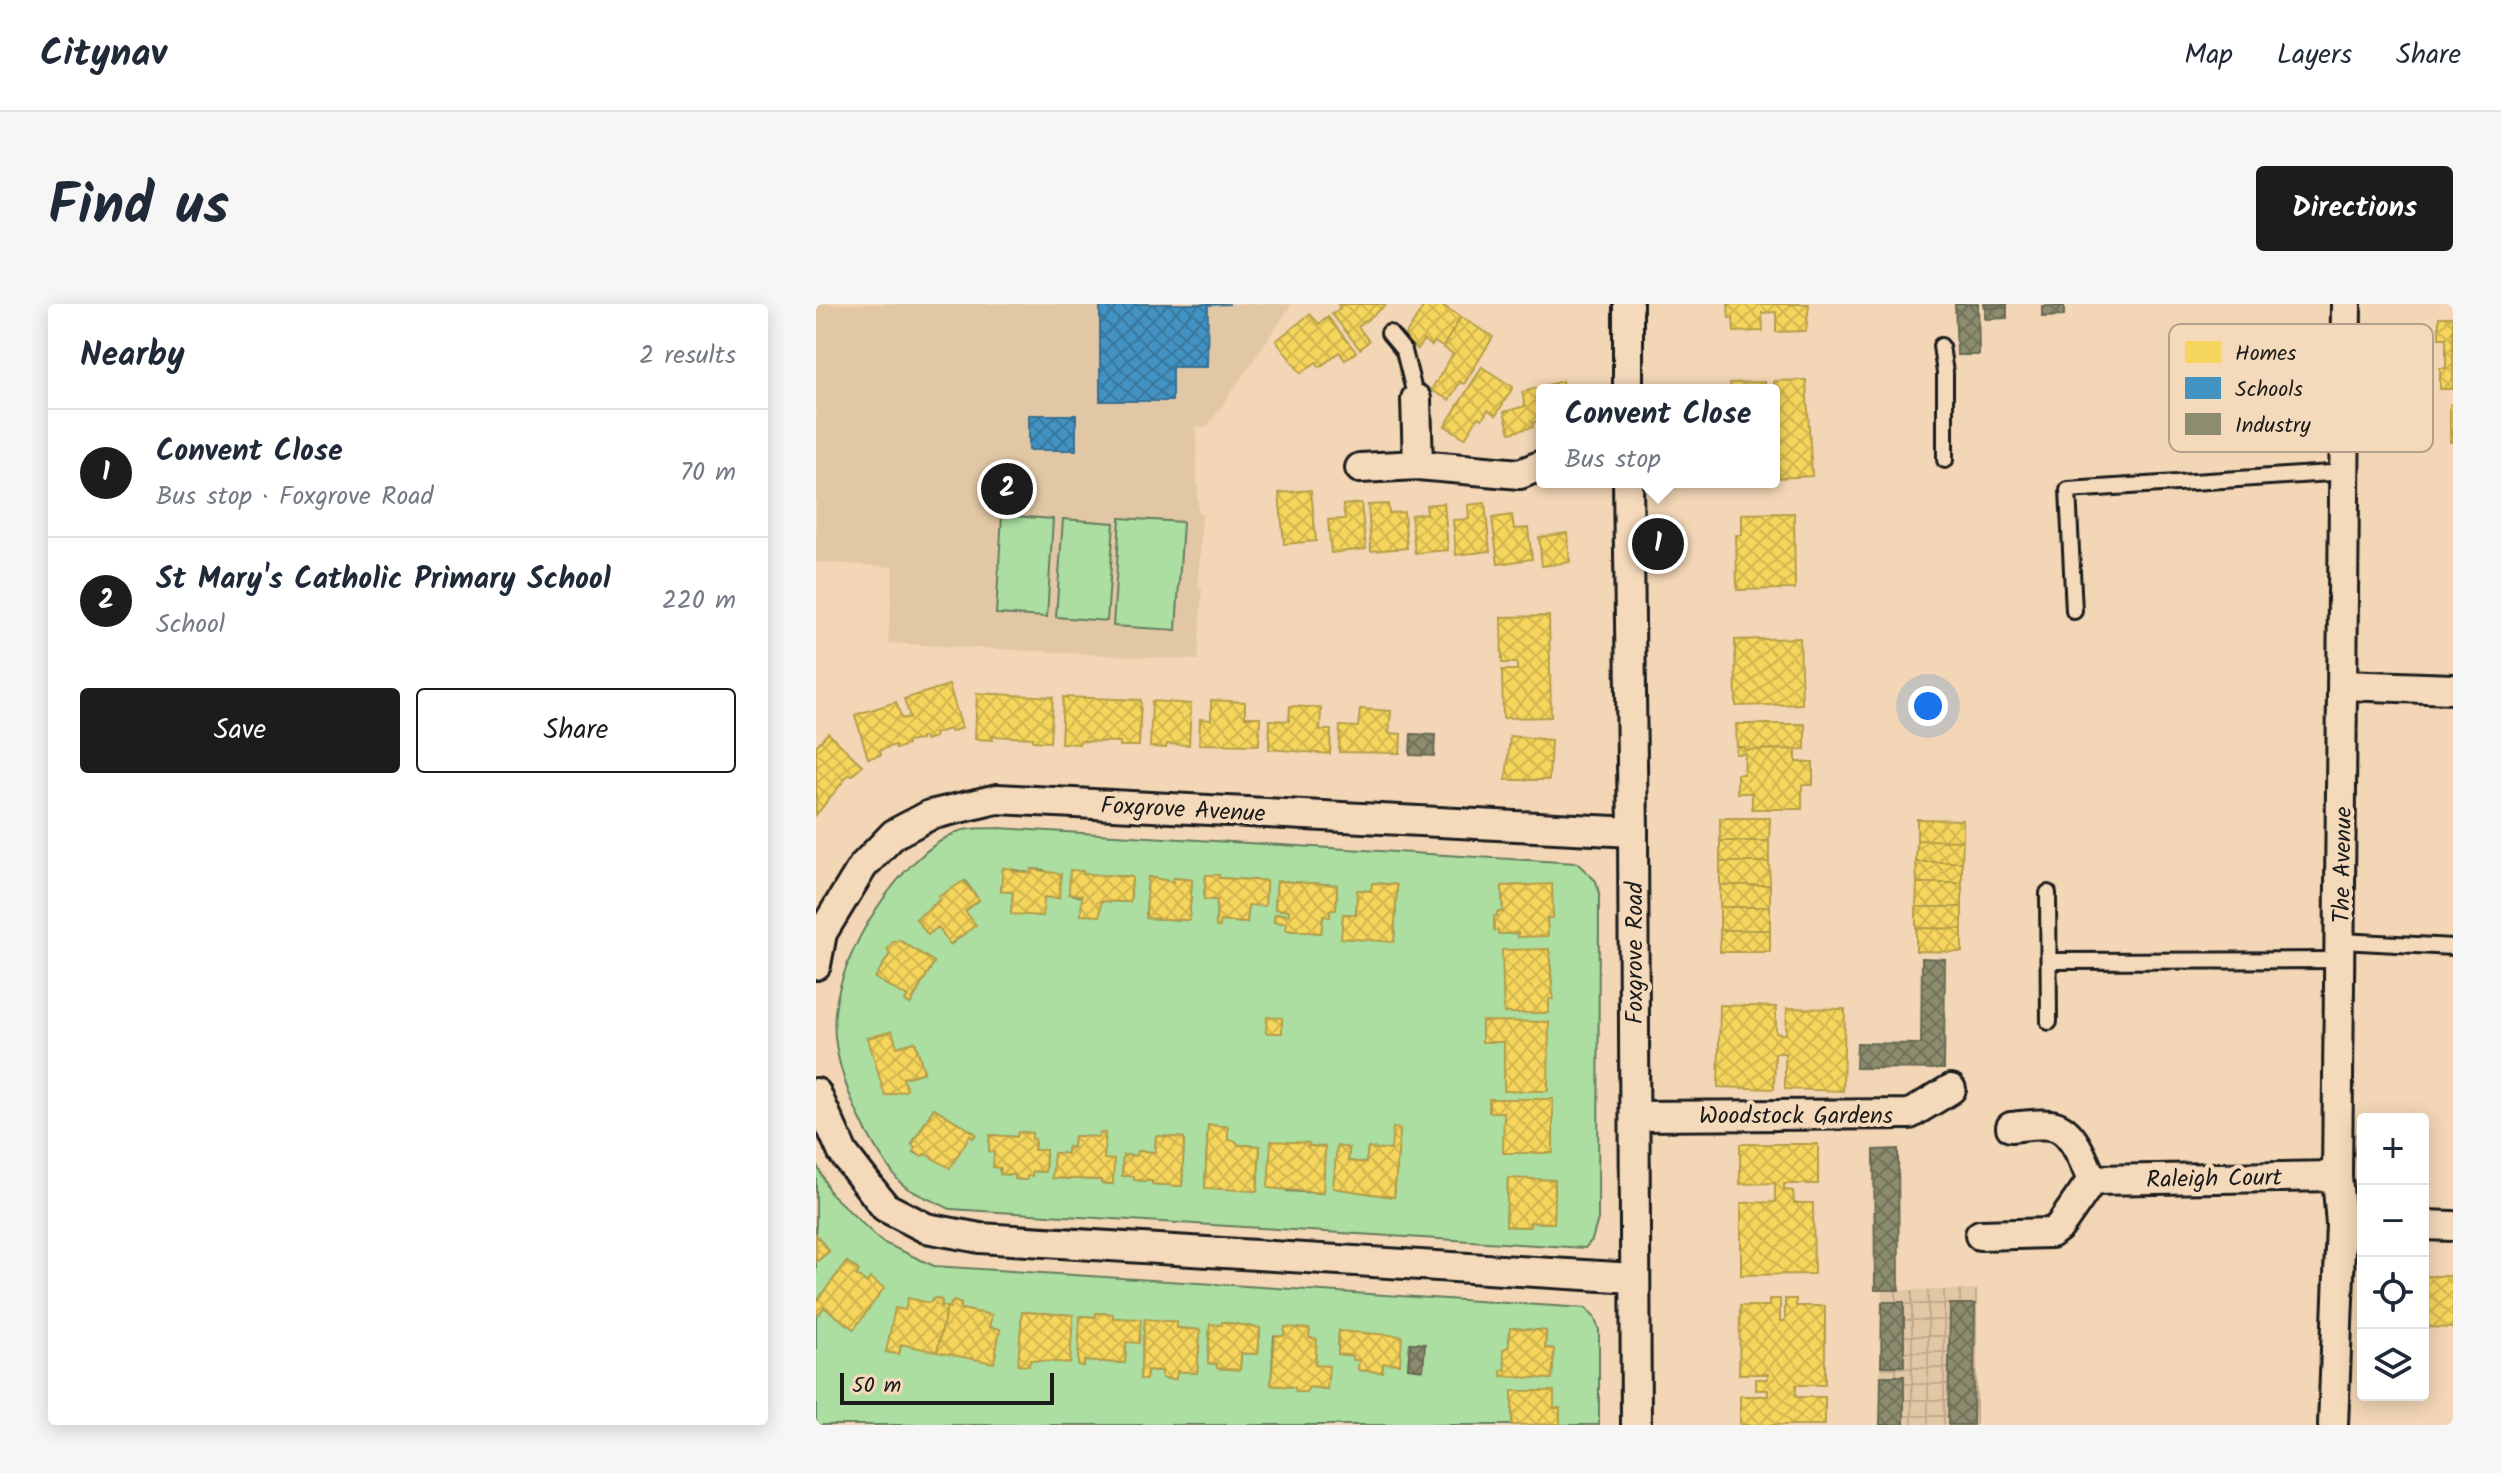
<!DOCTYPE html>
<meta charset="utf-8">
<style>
body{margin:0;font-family:Kalam,sans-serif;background:#f6f6f7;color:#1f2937}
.controls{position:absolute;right:24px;bottom:24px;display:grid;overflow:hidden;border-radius:8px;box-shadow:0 4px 20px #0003}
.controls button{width:72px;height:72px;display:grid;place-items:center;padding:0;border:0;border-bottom:2px solid #e0e1e3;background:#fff;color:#1f2937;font:40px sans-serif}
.scale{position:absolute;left:24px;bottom:20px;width:214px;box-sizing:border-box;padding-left:8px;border:4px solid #1c1c1c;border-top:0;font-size:22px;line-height:28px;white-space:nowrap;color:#1c1c1c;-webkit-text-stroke:6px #f4d9bb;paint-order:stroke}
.you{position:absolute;left:1112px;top:402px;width:28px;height:28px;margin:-20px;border:6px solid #fff;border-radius:50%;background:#1a73e8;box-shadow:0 0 0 12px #1a73e833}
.badge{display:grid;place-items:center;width:52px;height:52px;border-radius:50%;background:#1c1c1c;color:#fff;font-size:26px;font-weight:700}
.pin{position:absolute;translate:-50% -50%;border:4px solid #fff;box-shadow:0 2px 8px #0006}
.popup{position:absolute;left:720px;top:80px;width:244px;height:104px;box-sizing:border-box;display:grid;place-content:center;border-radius:8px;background:#fff;filter:drop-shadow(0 2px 6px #0005);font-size:26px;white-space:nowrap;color:#747a83}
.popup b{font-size:30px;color:#1f2937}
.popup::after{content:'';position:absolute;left:50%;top:100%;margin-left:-16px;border:16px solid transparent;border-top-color:#fff}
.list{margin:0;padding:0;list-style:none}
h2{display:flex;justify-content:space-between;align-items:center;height:104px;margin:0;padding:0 32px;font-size:34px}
h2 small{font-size:26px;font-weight:400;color:#747a83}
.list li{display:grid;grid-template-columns:52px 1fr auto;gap:24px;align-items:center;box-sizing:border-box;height:128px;padding:0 32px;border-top:2px solid #e0e1e3}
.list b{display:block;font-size:30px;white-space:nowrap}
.list p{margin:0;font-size:26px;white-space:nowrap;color:#747a83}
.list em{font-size:26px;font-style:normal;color:#747a83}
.actions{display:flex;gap:16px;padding:24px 32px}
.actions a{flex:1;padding:18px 0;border:2px solid #1c1c1c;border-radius:8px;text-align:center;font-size:28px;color:#1c1c1c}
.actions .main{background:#1c1c1c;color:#fff}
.icon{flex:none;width:44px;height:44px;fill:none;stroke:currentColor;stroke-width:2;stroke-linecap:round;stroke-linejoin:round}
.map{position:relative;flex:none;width:1637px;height:1121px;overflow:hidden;border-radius:8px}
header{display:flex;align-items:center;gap:48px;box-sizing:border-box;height:112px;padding:0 40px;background:#fff;border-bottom:2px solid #e0e1e3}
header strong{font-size:38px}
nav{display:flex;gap:44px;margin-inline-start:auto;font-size:28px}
.intro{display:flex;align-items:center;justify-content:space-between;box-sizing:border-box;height:192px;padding:0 48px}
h1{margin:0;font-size:56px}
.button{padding:20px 36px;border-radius:8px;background:#1c1c1c;color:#fff;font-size:28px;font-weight:700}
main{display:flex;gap:48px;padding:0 48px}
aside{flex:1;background:#fff;border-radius:8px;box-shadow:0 4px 20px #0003}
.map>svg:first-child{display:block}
.built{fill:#e2c7a5}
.industrial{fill:url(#industrial-grid)}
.garden{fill:#abdea0;stroke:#647d5e;stroke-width:2;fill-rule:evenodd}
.homes{fill:url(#homes-cross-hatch);stroke:#b59e49;stroke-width:2}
.schools{fill:url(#schools-cross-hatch);stroke:#376f91;stroke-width:2}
.industry{fill:url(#industry-cross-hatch);stroke:#6a6a55;stroke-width:2}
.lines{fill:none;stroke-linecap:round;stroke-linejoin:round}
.service-casing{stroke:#1c1c1c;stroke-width:20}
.minor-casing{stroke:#1c1c1c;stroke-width:34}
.service{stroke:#f4d9bb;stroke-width:14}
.minor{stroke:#f4d9bb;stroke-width:28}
.labels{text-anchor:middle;stroke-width:8;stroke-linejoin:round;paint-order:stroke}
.street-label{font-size:24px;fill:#1c1c1c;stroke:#f4d9bb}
.key{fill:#f4d9bb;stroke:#b3a08b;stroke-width:2}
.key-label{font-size:22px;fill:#1c1c1c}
</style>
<header>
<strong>Citynav</strong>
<nav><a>Map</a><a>Layers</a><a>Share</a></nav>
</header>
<div class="intro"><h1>Find us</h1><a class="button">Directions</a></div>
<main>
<aside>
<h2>Nearby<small>2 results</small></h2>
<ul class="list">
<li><span class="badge">1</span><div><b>Convent Close</b><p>Bus stop · Foxgrove Road</p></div><em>70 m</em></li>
<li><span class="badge">2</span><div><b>St Mary's Catholic Primary School</b><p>School</p></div><em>220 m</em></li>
</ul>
<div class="actions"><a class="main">Save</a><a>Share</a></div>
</aside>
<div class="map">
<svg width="1637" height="1121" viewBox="0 0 1637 1121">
<defs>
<pattern id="industrial-grid" width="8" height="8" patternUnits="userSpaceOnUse" patternTransform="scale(2)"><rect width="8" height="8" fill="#e2c7a5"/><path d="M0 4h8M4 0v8" fill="none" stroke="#c1aa8d"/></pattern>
<pattern id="homes-cross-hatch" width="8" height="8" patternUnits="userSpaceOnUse" patternTransform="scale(2)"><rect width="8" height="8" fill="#f6d55c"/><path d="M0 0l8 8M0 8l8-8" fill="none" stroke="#d2b64f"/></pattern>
<pattern id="schools-cross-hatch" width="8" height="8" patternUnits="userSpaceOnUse" patternTransform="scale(2)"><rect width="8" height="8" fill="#4393c3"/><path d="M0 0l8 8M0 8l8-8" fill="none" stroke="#37779e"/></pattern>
<pattern id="industry-cross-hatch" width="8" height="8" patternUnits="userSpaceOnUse" patternTransform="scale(2)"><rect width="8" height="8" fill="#8c8c6e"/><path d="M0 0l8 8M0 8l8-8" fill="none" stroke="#72725a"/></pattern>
</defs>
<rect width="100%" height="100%" fill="#f2d6b5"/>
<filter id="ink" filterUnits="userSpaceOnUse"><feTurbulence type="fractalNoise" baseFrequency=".0125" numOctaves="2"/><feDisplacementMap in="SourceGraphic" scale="16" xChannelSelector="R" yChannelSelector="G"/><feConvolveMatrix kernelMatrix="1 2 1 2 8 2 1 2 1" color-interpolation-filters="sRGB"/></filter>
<g filter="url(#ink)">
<!-- built -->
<polygon class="built" points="0,0 476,0 391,123 380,123 382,209 386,210 382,283 386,284 382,356 72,339 77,263 0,258"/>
<!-- industrial -->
<polygon class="industrial" points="1066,986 1161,986 1161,1121 1064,1121"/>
<!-- garden -->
<g class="garden">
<polygon points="186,211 237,215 231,313 180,310"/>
<polygon points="304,214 367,218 360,326 297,322"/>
<polygon points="247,215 298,219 291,317 240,313"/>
<path d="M183,524L761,559L780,577L783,589L782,915L776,936L769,944L134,905C120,897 98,891 86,880C80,875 76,867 71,861C43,821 14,757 19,708C25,647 83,553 141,528C152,523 170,525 183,524ZM187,564L215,569L216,565L228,566L243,594L228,593L226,612L195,609L197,588L185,587ZM255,567H267V570L316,573L314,598L285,597L254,590ZM390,571H403V574L450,577L449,601H432L431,619L404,617V623H400L401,596L388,595ZM332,573L357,578L358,574L376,576L373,616L330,614ZM149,577L163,596L149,607L159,621L135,640L122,623L112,630L100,615L124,596L123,593ZM461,577L521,581L520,605L514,606L513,612H507L505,629L471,626V619L458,618L459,610L473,611V606L459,605ZM557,579L581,581L578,637L526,634L527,610L540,611L542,586L555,587ZM736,581L731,614L702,633V629L682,630V626H678V613L687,608L686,582ZM83,636L118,658L94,700L89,697L92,693L59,674L74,650L72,646ZM687,646H733L737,695H733V709H688ZM732,719V787H688V738H666ZM52,734L81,743L99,738L108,768L87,774L90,785ZM673,795H737V849H688V808H673ZM118,804L160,830L157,834L154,831L105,852L98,848L99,843L96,840ZM392,821L412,823V836L419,837L423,841L444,842L441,887L389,883ZM584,825L578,893L518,884L521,843L533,844L532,857L550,859L552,844L575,846ZM202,828L215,829L216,835H219L218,846L230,847L229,868L216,867V872H211V876L199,875V871L185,870L178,848L173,847L174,831L201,833ZM284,829H289L288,855L297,880L285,879V876L237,874L238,849L251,850L252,843L257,844L258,832L283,833ZM340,832L368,834L366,882L337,880L336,877L318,876V872L306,871L307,851L320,852L321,847L339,848ZM493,840L492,842L509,843L506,889L471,887ZM692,875L739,876L738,919L714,918V923L690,922Z"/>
<path d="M0,859L14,889L66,938L118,962L770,1004L778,1013L783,1026V1121H738L744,1120V1104H738V1087H697L696,1121H0V1008L3,1010L8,1003L38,1025L54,975L51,979L40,971L42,966L31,958L0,998V958L13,947L0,931ZM121,994L126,997L125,1002L134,1004L138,998L145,1000L144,1005L175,1011L173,1023L184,1025L177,1058L85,1040L83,1050L70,1048L89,1006L114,999L117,995ZM206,1008L256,1011L253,1058L214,1056L203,1061ZM281,1009L296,1010L297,1014L324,1016L323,1038H310L309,1059L268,1057V1062L262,1061L265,1012L280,1013ZM329,1016L361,1018V1024L384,1026L381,1069L361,1067L359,1075L346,1074V1067L331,1066L330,1075H324ZM407,1018L444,1024L442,1050L425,1049L424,1065L401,1064V1060L392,1059L394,1021H406ZM694,1024L730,1027L729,1044L738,1045L736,1075L685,1071V1067H690L687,1047L693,1042ZM523,1027L567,1059L566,1068L543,1066V1056H537V1052L522,1050ZM458,1032L500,1035L499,1061L511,1085L493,1083L489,1088H480L479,1083L455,1081ZM594,1039L608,1040L607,1065L592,1064Z"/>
</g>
<!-- homes -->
<g class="homes">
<polygon points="571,0 542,23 553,37 544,45 516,10 524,4 522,0"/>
<polygon points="609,0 624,0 645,13 627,43 618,38 616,42 607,36 602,45 587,35"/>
<polygon points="912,0 993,0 990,27 960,28 960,8 946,9 947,27 918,28 917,14 913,14"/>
<polygon points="494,10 503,20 512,13 540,48 529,56 523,48 504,63 500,58 485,69 460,37"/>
<polygon points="645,13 677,33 648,80 644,78 633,96 615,86 637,50 627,43"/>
<polygon points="1623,13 1637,13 1637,85 1624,85 1624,64 1630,64 1630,34 1623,34"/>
<polygon points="666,63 697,83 680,111 672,106 666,115 662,113 649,134 629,122"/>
<polygon points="990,76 996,172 963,174 962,155 958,155 958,77"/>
<polygon points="746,77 748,86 726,86 726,116 716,119 717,123 694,129 688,108 709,102 706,88"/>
<polygon points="949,78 949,86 915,86 914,79"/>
<polygon points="1637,100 1637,138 1634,138 1634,101"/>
<polygon points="495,186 500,237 468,240 463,189"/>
<polygon points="545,199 550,245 515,249 512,216 529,215 527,201"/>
<polygon points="628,199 632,246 599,249 595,211 611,209 610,201"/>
<polygon points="669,199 674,247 640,251 637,216 653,215 652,201"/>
<polygon points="572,200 573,209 588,208 591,244 555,247 552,201"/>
<polygon points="978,209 979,285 921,286 920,231 926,231 926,210"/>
<polygon points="696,211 698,225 712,224 716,255 682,260 676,214"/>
<polygon points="751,229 754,258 726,262 723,233"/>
<polygon points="733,312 735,413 687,414 686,366 701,366 701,359 686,359 685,313"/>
<polygon points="984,334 986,400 920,402 919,336"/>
<polygon points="133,381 146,424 134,428 133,425 118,430 119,433 109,436 108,433 105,434 105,436 90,438 91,441 80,445 79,441 64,446 65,451 52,454 39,411 80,398 86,415 94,413 88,395"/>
<polygon points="161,389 237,393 234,438 217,437 217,434 176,432 177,436 159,435"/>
<polygon points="247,393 325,396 323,442 304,442 304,438 264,437 263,440 245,439"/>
<polygon points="395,396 429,398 429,413 444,413 443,441 383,440 384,415 395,416"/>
<polygon points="336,397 375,400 373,441 351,440 350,444 334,443"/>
<polygon points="474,402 505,404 504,426 515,426 514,450 453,445 454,416 473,417"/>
<polygon points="544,405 575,407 573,429 585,430 584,449 523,448 524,422 542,423"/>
<polygon points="920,420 989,420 989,445 929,446 929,443 921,443"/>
<polygon points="12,429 46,461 36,472 33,470 0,511 0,442"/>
<polygon points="694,432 735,436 733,476 690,476"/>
<polygon points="921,443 929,443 929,446 980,445 980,458 997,458 997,481 986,481 986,505 936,505 936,489 921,489 921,470 928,470 929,450 920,450"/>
<polygon points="904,514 954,514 953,537 904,537"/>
<polygon points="1101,515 1147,516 1147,537 1101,536"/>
<polygon points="1101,536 1147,537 1146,558 1100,558"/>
<rect x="904" y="537" width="49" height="21"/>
<polygon points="904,558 953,558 954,581 904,581"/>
<polygon points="1100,558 1146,558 1146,579 1101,579"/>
<polygon points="187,564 197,565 197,567 215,569 215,565 245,570 243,594 228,593 227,612 195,610 197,588 185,587"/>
<polygon points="254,566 267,567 267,570 316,573 314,598 285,597 284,612 265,611 266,591 253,590"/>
<polygon points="390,571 403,571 403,574 450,577 449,602 432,601 431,619 404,617 404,623 400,623 401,596 388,595"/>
<polygon points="332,573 357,578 357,574 376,576 373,616 330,614"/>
<polygon points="148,577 163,596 149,607 160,621 134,640 122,623 112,631 100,615 124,596 122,593"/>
<polygon points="461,577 521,581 520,606 514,606 514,613 507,612 505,629 470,626 471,619 458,618 459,610 473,611 473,606 459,605"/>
<polygon points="556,579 581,581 578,638 525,634 527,610 540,611 541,586 555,587"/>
<polygon points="1101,579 1146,579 1146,603 1100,603"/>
<polygon points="736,580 737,614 731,614 732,632 702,633 702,629 682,630 682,626 678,627 678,612 681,612 681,608 687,608 686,582"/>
<rect x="904" y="581" width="50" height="22"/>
<rect x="904" y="603" width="50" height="23"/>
<polygon points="1100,603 1146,603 1146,625 1100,624"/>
<polygon points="1100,624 1146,625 1146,648 1100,647"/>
<rect x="904" y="626" width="50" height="22"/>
<polygon points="83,636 118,658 94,700 89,697 92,693 59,674 74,650 71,646 77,638"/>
<polygon points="733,645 737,695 733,695 733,709 688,709 686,646"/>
<polygon points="904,701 960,703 960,729 970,730 971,704 1029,705 1027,787 969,785 969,749 959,749 958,785 902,783"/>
<polygon points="451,713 466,714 466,729 450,729"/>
<polygon points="666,717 733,718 732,787 688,787 688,738 666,738"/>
<polygon points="76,727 81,743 99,738 108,768 87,774 91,786 69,792 52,734"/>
<polygon points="673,795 737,795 737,849 687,849 688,808 673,808"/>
<polygon points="118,804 160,830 157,834 154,831 134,864 109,850 105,852 98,847 99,843 96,841"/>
<polygon points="392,821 412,823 412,836 419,837 423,841 444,842 441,887 389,884"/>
<polygon points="577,824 584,825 578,893 517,884 521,842 533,844 532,857 550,859 552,844 575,846"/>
<polygon points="202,828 216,829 216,835 219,835 218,846 230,846 229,868 216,867 216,872 211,872 211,876 199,875 199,871 184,870 185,864 177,863 178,848 173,848 174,831 201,833"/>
<polygon points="284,829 289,829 288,855 298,856 297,880 285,879 285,876 236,874 238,849 251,850 252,843 257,844 258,832 283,833"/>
<polygon points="340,832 368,834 366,882 336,880 336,877 318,876 318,872 306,872 307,851 320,852 321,847 339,848"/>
<polygon points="455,837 493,839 492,842 509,843 507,889 452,884"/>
<polygon points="924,840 1002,840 1002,880 968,880 968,886 977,887 978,899 997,899 998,970 925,971 925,899 959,898 959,879 924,880"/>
<polygon points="692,874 739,876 738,919 714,918 714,923 690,922"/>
<polygon points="0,931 13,947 0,958"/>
<polygon points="31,958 43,967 40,971 51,979 54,974 68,984 38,1025 8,1003 3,1010 0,1008 0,998"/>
<polygon points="1607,972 1637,972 1637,1024 1607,1023"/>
<polygon points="92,994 114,999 117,995 121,994 126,997 125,1002 131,1003 121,1048 85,1040 83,1050 70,1048 79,1004 89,1006"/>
<polygon points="953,995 964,995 964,1017 969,1017 969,995 980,995 980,1002 1009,1002 1009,1081 980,1081 980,1093 1009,1093 1009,1121 924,1121 924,1092 952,1092 952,1086 940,1086 940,1075 952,1075 952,1070 923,1070 924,1002 953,1002"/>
<polygon points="138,997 145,1000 144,1005 176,1011 173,1023 184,1025 178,1059 121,1048 131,1003 134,1004 135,999"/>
<polygon points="206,1008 257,1011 254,1059 214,1056 213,1062 202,1061"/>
<polygon points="280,1009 297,1010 297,1014 325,1015 323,1039 310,1038 309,1059 268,1057 268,1062 262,1061 264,1012 280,1013"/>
<polygon points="329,1015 361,1018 361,1024 384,1026 381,1069 361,1067 360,1075 346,1074 346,1067 331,1066 330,1076 324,1075"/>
<polygon points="406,1018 444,1024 442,1050 425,1049 424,1066 401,1064 401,1060 392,1059 394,1020 406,1021"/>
<polygon points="469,1023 494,1025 493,1034 501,1035 499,1061 513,1062 511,1085 493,1083 490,1088 480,1088 479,1083 455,1081 459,1032 468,1032"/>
<polygon points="694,1024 730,1027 729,1044 738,1045 736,1075 685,1072 685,1066 690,1067 687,1046 693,1042"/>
<polygon points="523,1027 586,1032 584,1060 567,1059 566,1068 542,1066 543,1056 537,1056 537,1052 522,1050"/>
<polygon points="696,1087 738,1087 738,1104 744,1104 744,1120 696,1121"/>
</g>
<!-- schools -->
<g class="schools">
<polygon points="284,0 414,0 392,1 391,63 356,63 356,97 284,97"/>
<rect x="213" y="111" width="47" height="35"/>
</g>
<!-- industry -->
<g class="industry">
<polygon points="1139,0 1162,0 1163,51 1141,51"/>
<polygon points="1168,0 1191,0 1191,3 1169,4"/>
<polygon points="1226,2 1248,2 1248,12 1226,13"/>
<polygon points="1191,3 1191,14 1169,15 1169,4"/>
<polygon points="595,430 619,431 618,452 594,451"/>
<polygon points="1106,654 1129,655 1128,765 1040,764 1041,739 1105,740"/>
<polygon points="1082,845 1083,986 1059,986 1058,846"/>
<polygon points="1066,998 1088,998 1088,1062 1065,1062"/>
<polygon points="1134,1000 1159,1000 1157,1121 1132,1121"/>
<polygon points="594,1039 609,1040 607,1066 592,1064"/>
<polygon points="1065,1072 1088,1072 1088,1121 1064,1121"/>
</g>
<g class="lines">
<defs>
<g id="service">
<polyline points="573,29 588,47 600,95"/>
<polyline points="1125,42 1129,69 1129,156"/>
<polyline points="1258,307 1252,186 1530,168"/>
<polyline points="1232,589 1233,718"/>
<polyline points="1525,637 1637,643"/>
<polyline points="1233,657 1524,656"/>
</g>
<g id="minor">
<polyline points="812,0 812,86"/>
<polyline points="600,95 602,161"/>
<polyline points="544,164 602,161 704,170 726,161"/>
<polyline points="812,178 817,528 820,1121"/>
<polyline points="1527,381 1637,385"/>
<polyline points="0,661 6,629 47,562 78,530 114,511 181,495 817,528"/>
<polyline points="0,789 27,849 69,903 110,924 164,934 818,974"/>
<polyline points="819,812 1094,810 1135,785"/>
<path d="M1195,823C1207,822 1222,819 1234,821C1257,823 1268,858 1276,876"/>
<polyline points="1276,876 1521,872"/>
<polyline points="1607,921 1637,922"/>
<polyline points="1164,931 1235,929 1244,922 1276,876"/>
<polyline points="1517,1121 1525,920 1521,872 1530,0"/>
</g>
</defs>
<!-- service casing -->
<use href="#service" class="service-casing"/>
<!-- minor casing -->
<use href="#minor" class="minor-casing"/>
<!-- service -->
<use href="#service" class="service"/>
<!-- minor -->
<use href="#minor" class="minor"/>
</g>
</g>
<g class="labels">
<!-- street labels -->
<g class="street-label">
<text transform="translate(367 505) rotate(3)" y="8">Foxgrove Avenue</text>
<text transform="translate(1526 561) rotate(-89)" y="8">The Avenue</text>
<text transform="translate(818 649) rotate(-90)" y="8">Foxgrove Road</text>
<text x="980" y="819">Woodstock Gardens</text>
<text transform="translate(1398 874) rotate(-1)" y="8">Raleigh Court</text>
</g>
</g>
<!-- legend -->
<rect x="1353" y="20" width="264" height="128" rx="12" class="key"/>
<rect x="1369" y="37" width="36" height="22" fill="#f6d55c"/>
<rect x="1369" y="73" width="36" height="22" fill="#4393c3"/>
<rect x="1369" y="109" width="36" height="22" fill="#8c8c6e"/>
<g class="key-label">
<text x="1419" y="56">Homes</text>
<text x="1419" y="92">Schools</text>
<text x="1419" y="128">Industry</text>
</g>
</svg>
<div class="controls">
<button>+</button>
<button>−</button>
<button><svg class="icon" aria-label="locate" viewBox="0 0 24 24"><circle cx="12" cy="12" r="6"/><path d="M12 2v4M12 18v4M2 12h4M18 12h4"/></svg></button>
<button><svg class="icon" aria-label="layers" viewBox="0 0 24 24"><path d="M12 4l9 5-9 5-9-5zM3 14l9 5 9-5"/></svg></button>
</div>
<div class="scale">50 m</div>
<div class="you"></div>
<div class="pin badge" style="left:842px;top:240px">1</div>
<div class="popup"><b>Convent Close</b>Bus stop</div>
<div class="pin badge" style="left:191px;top:185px">2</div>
</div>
</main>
